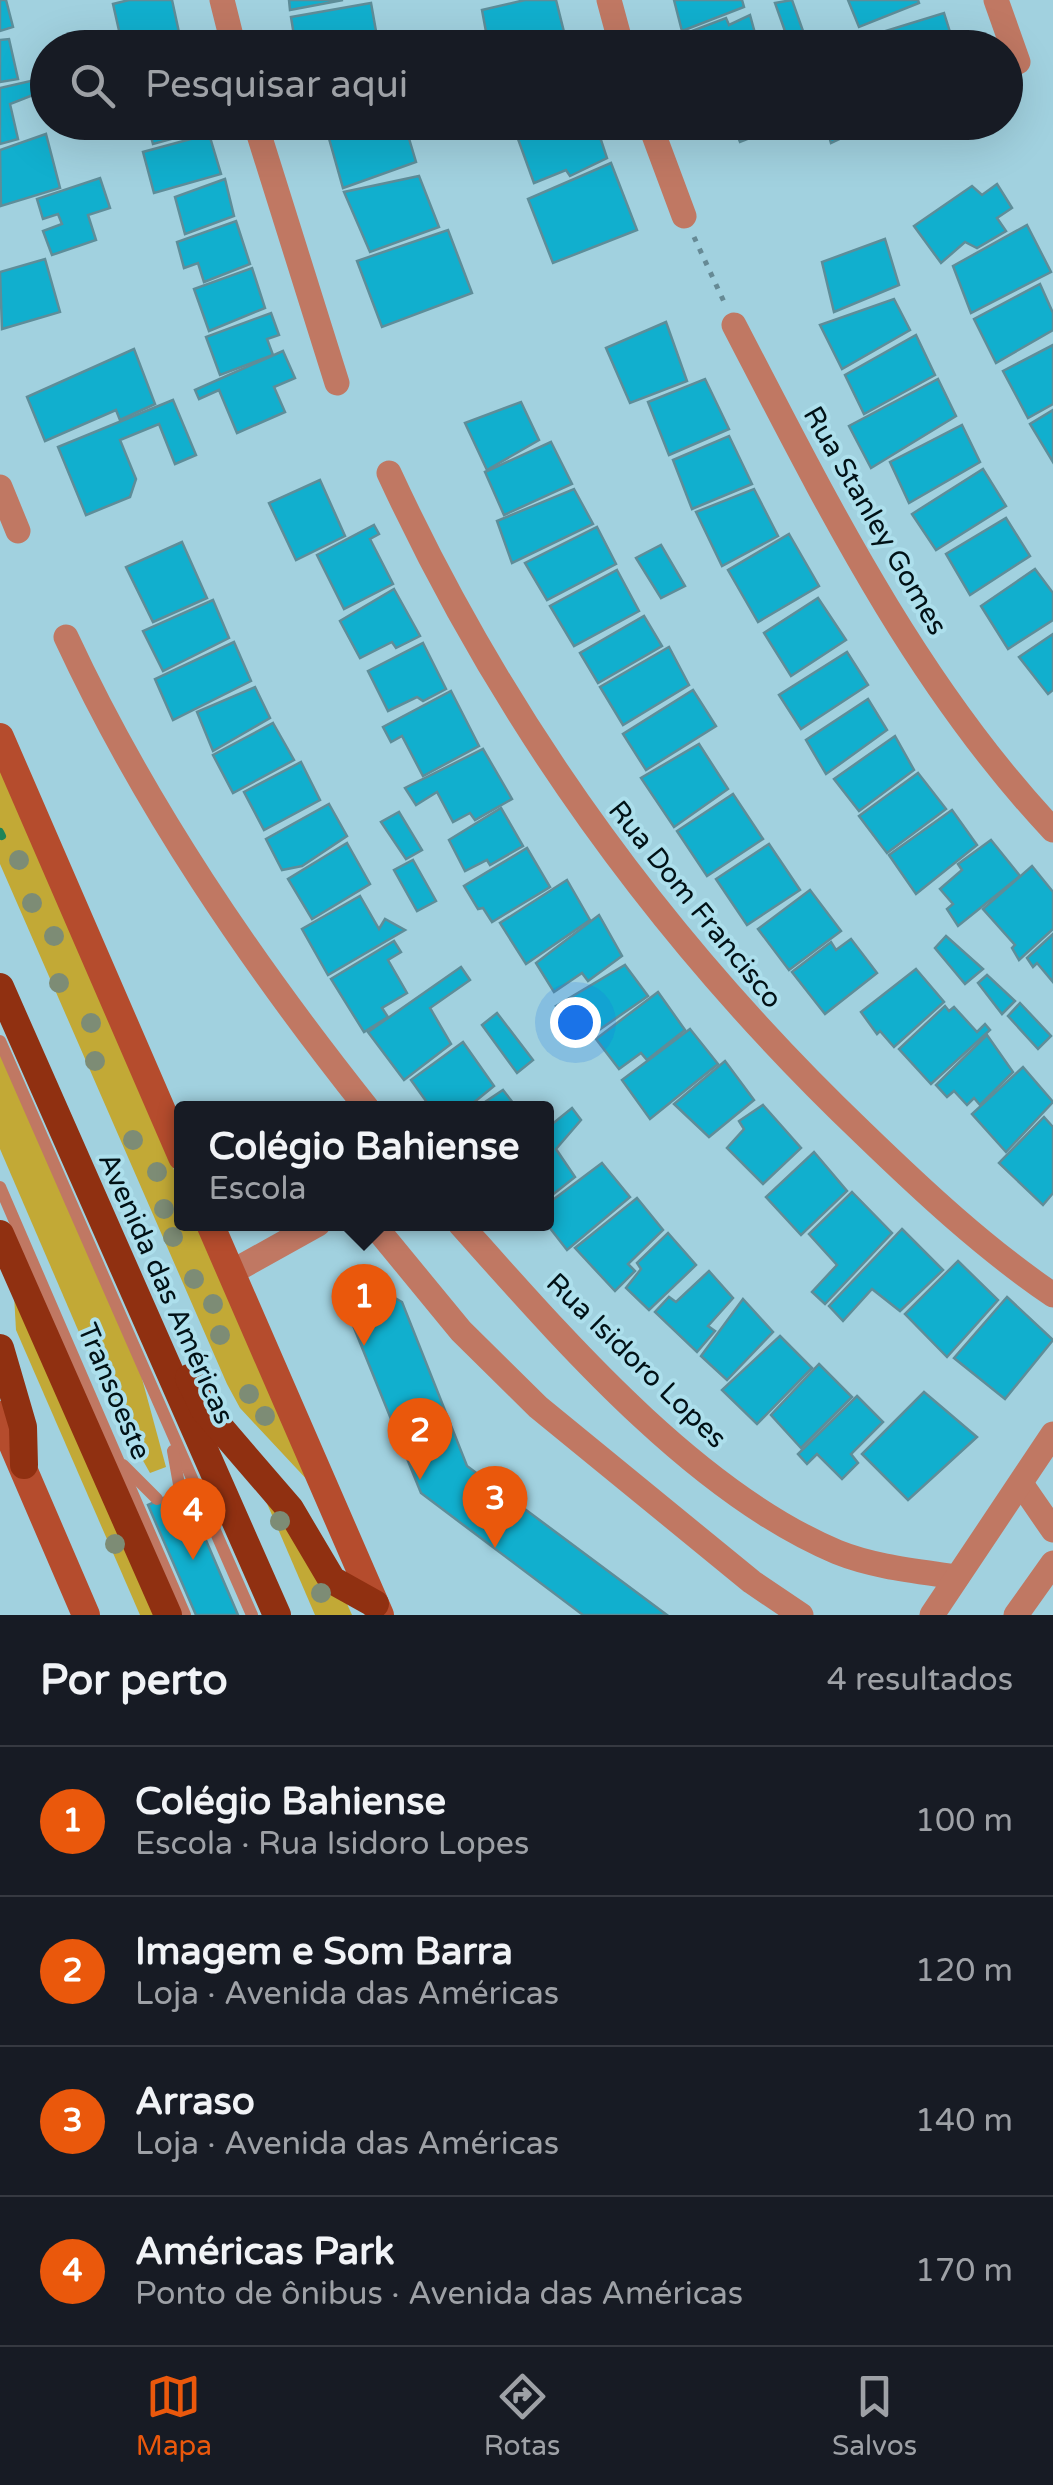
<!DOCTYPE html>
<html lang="pt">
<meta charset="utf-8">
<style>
body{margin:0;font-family:"Varela Round",sans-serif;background:#242831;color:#f1f3f6}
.you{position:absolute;left:575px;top:1022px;width:35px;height:35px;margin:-25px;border:8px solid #fff;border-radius:50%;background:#1a73e8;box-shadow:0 0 0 15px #1a73e833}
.badge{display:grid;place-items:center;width:65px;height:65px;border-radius:50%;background:#ea580c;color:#fff;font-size:32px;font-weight:700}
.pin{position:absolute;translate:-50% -82px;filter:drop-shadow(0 2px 5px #0008)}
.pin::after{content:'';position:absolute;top:52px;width:35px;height:30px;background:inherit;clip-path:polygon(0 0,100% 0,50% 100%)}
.popup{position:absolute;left:174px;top:1101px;width:380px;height:130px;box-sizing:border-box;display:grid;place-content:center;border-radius:10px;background:#171b24;filter:drop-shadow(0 2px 8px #0005);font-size:32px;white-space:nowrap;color:#9ea1a6}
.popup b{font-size:38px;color:#f1f3f6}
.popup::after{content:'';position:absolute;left:50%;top:100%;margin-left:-20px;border:20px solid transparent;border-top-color:#171b24}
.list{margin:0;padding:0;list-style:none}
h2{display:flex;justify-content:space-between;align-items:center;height:130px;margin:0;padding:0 40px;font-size:42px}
h2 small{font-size:32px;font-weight:400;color:#9ea1a6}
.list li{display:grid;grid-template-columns:65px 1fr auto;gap:30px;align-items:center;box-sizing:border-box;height:150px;padding:0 40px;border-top:2px solid #363941}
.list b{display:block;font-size:38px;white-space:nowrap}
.list p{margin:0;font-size:32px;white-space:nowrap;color:#9ea1a6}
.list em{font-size:32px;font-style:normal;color:#9ea1a6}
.icon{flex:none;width:55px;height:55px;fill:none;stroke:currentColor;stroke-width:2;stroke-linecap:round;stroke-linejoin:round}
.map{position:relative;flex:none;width:1053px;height:1615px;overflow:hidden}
.search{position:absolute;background:#171b24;box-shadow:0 10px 40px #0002;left:30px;right:30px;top:30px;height:110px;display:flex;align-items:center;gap:25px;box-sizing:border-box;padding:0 35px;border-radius:55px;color:#9ea1a6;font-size:38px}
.sheet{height:730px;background:#171b24}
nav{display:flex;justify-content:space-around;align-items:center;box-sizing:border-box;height:140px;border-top:2px solid #363941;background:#171b24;font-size:28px;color:#9ea1a6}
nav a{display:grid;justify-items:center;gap:5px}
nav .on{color:#ea580c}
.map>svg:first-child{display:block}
.green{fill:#c2a936}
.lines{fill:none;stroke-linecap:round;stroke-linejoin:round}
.stream{stroke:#1d8458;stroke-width:8}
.building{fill:#11afce;stroke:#5e8d99;stroke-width:2.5}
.path{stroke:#668a95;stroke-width:5;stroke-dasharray:5 8;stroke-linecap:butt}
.service{stroke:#c07863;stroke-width:12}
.minor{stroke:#c07863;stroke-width:25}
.secondary{stroke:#b54c2d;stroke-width:28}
.trunk{stroke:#903011;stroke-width:28}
.tree{fill:#7d8c75}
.labels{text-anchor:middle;stroke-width:8;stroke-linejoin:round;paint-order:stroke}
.street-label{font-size:28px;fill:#011116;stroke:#addfec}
</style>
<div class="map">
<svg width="1053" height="1615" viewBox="0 0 1053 1615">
<rect width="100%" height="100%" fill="#a1d1df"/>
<!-- green -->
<g class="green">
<polygon points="0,767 181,1186 182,1224 198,1224 311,1484 240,1408 227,1384 0,864"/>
<polygon points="0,1052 141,1375 166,1467 150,1473 106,1395 0,1149"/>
<polygon points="12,1259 166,1615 140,1615 16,1330"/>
<polygon points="244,1450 310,1520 352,1615 315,1615"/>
</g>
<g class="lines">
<!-- stream -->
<polyline class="stream" points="0,832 2,836"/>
</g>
<!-- building -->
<g class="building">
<polygon points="0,0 6,0 13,27 0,31"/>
<polygon points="129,0 172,0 180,37 123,48 113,4"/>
<polygon points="289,0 343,0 290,10"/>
<polygon points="525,0 556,0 566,40 541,48 489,48 482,10"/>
<polygon points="674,0 742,0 744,7 682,31"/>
<polygon points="792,0 809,48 791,48 775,3"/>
<polygon points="848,0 918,0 919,3 859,27"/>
<polygon points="371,3 379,48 296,48 291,17"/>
<polygon points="944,13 955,48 885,48 879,33"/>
<polygon points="750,15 759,48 688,48 684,34 726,18 729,25"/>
<polygon points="9,39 18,79 0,82 0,40"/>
<polygon points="48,77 48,101 35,103 33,95 10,104 18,139 0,144 0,88"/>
<polygon points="147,122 206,122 208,129 153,144"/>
<polygon points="381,122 404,122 416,162 343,188 328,135"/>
<polygon points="556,122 595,122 607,158 570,176 566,170 534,183 518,139"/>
<polygon points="722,122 788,122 788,123 740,142 734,127 725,131"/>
<polygon points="825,122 851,122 854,132 831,143"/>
<polygon points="46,134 60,188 1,206 0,150"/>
<polygon points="209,134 221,174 154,193 143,152"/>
<polygon points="611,163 637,230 553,263 528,199"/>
<polygon points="419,176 439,227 370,252 344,192"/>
<polygon points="100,178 110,208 88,215 96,240 52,255 43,231 62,224 58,214 43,219 37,199"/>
<polygon points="225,179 234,216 185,234 175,197"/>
<polygon points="997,184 1012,208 997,218 1006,231 977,248 965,242 941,263 914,226 972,186 982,195"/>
<polygon points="236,221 250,264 204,282 198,263 184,268 177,242"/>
<polygon points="1027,225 1051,272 971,313 953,266"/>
<polygon points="448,230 472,293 382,327 357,261"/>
<polygon points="885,239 899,285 834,312 822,262"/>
<polygon points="45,259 60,312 2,329 0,272"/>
<polygon points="252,268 265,308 209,331 194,289"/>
<polygon points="1040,284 1053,313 1053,330 996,363 974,319"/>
<polygon points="894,299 910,330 842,369 820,325"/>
<polygon points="271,313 279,335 267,339 273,355 220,375 206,337"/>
<polygon points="666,322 687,381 630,403 606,348"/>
<polygon points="916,335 935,375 864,414 845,375"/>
<polygon points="1053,345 1053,404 1028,418 1003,371"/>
<polygon points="134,349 155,404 120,420 116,410 45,441 27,397"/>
<polygon points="283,351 295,378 274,387 285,412 237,433 219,390 199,399 195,390"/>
<polygon points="705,379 729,429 669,455 648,402"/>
<polygon points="938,379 956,416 871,468 849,426"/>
<polygon points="173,400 196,455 175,464 159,424 120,440 136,479 130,497 86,515 58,447"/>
<polygon points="521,402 539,440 487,470 465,423"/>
<polygon points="1053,410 1053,462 1030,424"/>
<polygon points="962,425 980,462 909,503 890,462"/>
<polygon points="729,436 752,484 692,509 673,460"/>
<polygon points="551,442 572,484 504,515 485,472"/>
<polygon points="983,469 1006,506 936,550 912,514"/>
<polygon points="320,480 345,536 296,560 269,503"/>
<polygon points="574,489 593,524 512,563 497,521"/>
<polygon points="754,489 778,536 722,566 696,512"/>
<polygon points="1006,518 1030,556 970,595 946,554"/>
<polygon points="374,525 379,534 370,539 393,584 344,609 317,555"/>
<polygon points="597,527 616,564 547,600 525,563"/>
<polygon points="789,534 819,586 758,622 728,570"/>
<polygon points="182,542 207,598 153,622 126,567"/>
<polygon points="661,545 685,586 661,598 636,558"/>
<polygon points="1035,569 1053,593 1053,620 1008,649 981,606"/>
<polygon points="617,570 639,611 574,646 550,606"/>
<polygon points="394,589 420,636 396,648 392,642 360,658 340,621"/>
<polygon points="818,598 846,640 791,676 764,633"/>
<polygon points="213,600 229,638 163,671 143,631"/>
<polygon points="644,616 662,646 598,683 580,653"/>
<polygon points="1053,634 1053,690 1048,694 1019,657"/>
<polygon points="234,642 251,681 173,720 155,679"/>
<polygon points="423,643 446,689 423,701 417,697 388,711 368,671"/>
<polygon points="669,647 689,685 623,725 600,687"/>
<polygon points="847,652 868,685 801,729 779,695"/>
<polygon points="255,687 270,718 213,751 197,712"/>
<polygon points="693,690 716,726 646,770 623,734"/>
<polygon points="451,691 479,746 423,776 402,736 391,742 383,727"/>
<polygon points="868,699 887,730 826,774 806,740"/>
<polygon points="273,723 294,760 233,793 213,755"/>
<polygon points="895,736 914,770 859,811 834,779"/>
<polygon points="699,744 728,789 674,827 641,778"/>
<polygon points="483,749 512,799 475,820 470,813 453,822 437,792 416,805 405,788"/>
<polygon points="301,762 320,800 264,830 244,792"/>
<polygon points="918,773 946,809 887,853 859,816"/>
<polygon points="733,794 763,839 707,876 677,831"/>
<polygon points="329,804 347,836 302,866 282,870 266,839"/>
<polygon points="501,808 523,846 490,865 487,860 465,871 449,840"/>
<polygon points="952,810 977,845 916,894 889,855"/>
<polygon points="399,812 422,850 406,859 381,822"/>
<polygon points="991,840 1020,876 958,926 947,909 953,904 940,889 962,870 958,864"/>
<polygon points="347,843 370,884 312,919 288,879"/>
<polygon points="769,844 800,890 747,925 716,879"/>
<polygon points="527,848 550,887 492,922 483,908 478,909 464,886"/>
<polygon points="413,860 436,901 417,911 394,870"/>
<polygon points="1032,866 1053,892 1053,929 1019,960 1012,948 1015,945 983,909"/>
<polygon points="567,880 590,920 526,964 500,923"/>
<polygon points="810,890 841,931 789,970 758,929"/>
<polygon points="360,896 379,929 385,919 405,930 328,975 302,929"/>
<polygon points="599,915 622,956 588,981 582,973 554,992 536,963"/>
<polygon points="1053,934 1053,982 1037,963 1033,967 1027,958"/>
<polygon points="946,936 983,969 965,984 935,948"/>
<polygon points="851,939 877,973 825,1014 792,972 831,942 836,950"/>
<polygon points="394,941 401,952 388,960 407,993 382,1008 388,1017 364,1032 331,979"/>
<polygon points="625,965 648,996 586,1039 556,1006"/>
<polygon points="461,967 470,980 430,1008 451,1044 404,1080 368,1032"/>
<polygon points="916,969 944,1002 894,1047 880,1031 877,1034 861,1012"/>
<polygon points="987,975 1015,1001 1002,1014 978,983"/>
<polygon points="658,992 685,1030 647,1060 641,1053 619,1069 596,1039"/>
<polygon points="1020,1003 1051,1036 1038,1049 1008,1016"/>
<polygon points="945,1006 949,1011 954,1007 977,1032 985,1024 990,1030 931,1084 899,1049"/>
<polygon points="497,1013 533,1060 517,1073 482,1025"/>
<polygon points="690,1029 718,1064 650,1119 622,1080"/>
<polygon points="987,1035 1013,1072 980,1105 974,1098 967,1105 954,1091 947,1097 936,1085"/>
<polygon points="463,1042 494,1086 467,1108 431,1108 411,1080"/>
<polygon points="725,1061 754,1100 709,1137 674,1104"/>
<polygon points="1023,1067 1053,1102 1006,1152 972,1114"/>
<polygon points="503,1090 517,1108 476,1108"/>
<polygon points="763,1105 801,1148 763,1184 727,1148 744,1129 739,1121"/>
<polygon points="572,1108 581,1120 556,1149 575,1177 546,1200 546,1129"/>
<polygon points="1044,1117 1053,1127 1053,1193 1043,1205 999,1163"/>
<polygon points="814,1152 847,1191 801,1235 766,1197"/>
<polygon points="602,1163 630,1197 567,1250 546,1223 553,1214 546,1205"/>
<polygon points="852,1192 892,1233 825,1304 812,1292 837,1265 809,1234"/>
<polygon points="637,1198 663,1230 628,1264 635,1271 615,1291 575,1248"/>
<polygon points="902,1229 943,1270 900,1311 872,1289 843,1321 829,1306"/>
<polygon points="668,1233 696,1265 649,1310 626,1288 641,1269 637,1263"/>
<polygon points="958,1261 998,1300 947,1357 905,1314"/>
<polygon points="709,1271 733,1298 708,1326 715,1331 697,1352 655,1312 669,1297 676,1302"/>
<polygon points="371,1284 402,1302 467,1466 667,1615 583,1615 421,1493 342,1298"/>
<polygon points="1007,1297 1053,1340 1005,1399 954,1358"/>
<polygon points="743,1299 773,1332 727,1380 701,1356"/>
<polygon points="780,1336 812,1368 757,1424 722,1390"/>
<polygon points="819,1364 852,1397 801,1448 771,1415"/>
<polygon points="924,1392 977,1437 908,1500 862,1454"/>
<polygon points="857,1396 883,1422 851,1454 858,1463 842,1479 817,1454 807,1464 798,1454"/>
<polygon points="184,1489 238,1615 196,1615 148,1505"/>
</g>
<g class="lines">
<!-- path -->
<polyline class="path" points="694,237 725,304"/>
<!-- service -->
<g class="service">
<polyline points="0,1041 252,1615"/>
<polyline points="0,1187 185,1615"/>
<polyline points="173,1451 180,1490"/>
<polyline points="123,1465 157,1499"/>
</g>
<!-- minor -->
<g class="minor">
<polyline points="222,0 234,48"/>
<polyline points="609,0 622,48"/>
<polyline points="996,0 1018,62"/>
<polyline points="255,122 337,383"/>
<polyline points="649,122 684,216"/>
<path d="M734,325C826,502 915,683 1053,830"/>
<path d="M389,473C504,722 665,944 863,1133C923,1191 984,1248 1053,1295"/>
<polyline points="0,487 18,531"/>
<path d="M66,637C145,807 251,962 367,1108"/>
<polyline points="373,1224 461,1331 538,1407 752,1582 801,1615"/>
<path d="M460,1224C562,1338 694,1492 837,1552C874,1567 917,1571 957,1577"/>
<polyline points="232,1272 318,1224"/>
<polyline points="1022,1485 1053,1530"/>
<polyline points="932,1615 1053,1434"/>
<polyline points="1016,1615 1053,1563"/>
</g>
<!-- secondary -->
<g class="secondary">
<polyline points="0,737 182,1157"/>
<polyline points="210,1224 380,1615"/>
<polyline points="0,1415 86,1615"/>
</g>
<!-- trunk -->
<g class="trunk">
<polyline points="0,987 277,1615"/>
<polyline points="0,1234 168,1615"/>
<polyline points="0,1348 23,1427 24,1465"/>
<polyline points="189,1378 204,1409 290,1509 332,1580 375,1604"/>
</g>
</g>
<!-- trees -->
<g class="tree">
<circle cx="19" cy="860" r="10"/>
<circle cx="32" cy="903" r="10"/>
<circle cx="54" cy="936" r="10"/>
<circle cx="59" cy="983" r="10"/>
<circle cx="91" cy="1023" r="10"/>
<circle cx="95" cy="1061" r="10"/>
<circle cx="133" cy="1140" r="10"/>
<circle cx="157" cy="1172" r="10"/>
<circle cx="164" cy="1209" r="10"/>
<circle cx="173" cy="1237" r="10"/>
<circle cx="194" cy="1279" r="10"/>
<circle cx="213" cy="1304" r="10"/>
<circle cx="220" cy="1335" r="10"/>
<circle cx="249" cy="1394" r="10"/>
<circle cx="265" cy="1416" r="10"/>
<circle cx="280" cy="1521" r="10"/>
<circle cx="115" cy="1544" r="10"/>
<circle cx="321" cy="1593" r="10"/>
</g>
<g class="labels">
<!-- street labels -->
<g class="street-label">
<text transform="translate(876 520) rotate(60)" y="10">Rua Stanley Gomes</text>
<text transform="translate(696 904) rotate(51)" y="10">Rua Dom Francisco</text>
<text transform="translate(167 1288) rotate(66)" y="10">Avenida das Américas</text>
<text transform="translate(637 1360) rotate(44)" y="10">Rua Isidoro Lopes</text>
<text transform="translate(115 1391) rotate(67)" y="10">Transoeste</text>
</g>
</g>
</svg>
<div class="you"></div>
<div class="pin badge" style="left:364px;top:1346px">1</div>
<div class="popup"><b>Colégio Bahiense</b>Escola</div>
<div class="pin badge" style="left:420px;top:1480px">2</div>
<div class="pin badge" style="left:495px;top:1548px">3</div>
<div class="pin badge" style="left:193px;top:1560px">4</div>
<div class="search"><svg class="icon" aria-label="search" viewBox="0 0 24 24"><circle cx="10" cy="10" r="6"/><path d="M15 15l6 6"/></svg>Pesquisar aqui</div>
</div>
<section class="sheet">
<h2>Por perto<small>4 resultados</small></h2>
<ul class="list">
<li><span class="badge">1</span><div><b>Colégio Bahiense</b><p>Escola · Rua Isidoro Lopes</p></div><em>100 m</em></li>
<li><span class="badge">2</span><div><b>Imagem e Som Barra</b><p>Loja · Avenida das Américas</p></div><em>120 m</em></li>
<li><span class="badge">3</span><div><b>Arraso</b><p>Loja · Avenida das Américas</p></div><em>140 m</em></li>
<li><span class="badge">4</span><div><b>Américas Park</b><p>Ponto de ônibus · Avenida das Américas</p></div><em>170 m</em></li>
</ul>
</section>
<nav>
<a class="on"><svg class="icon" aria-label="map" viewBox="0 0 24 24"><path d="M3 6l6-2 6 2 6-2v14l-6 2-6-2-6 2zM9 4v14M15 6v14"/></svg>Mapa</a>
<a><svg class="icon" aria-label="directions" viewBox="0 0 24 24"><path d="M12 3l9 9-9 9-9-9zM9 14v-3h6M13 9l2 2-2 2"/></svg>Rotas</a>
<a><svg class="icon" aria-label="saved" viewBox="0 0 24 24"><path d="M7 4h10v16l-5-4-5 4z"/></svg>Salvos</a>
</nav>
